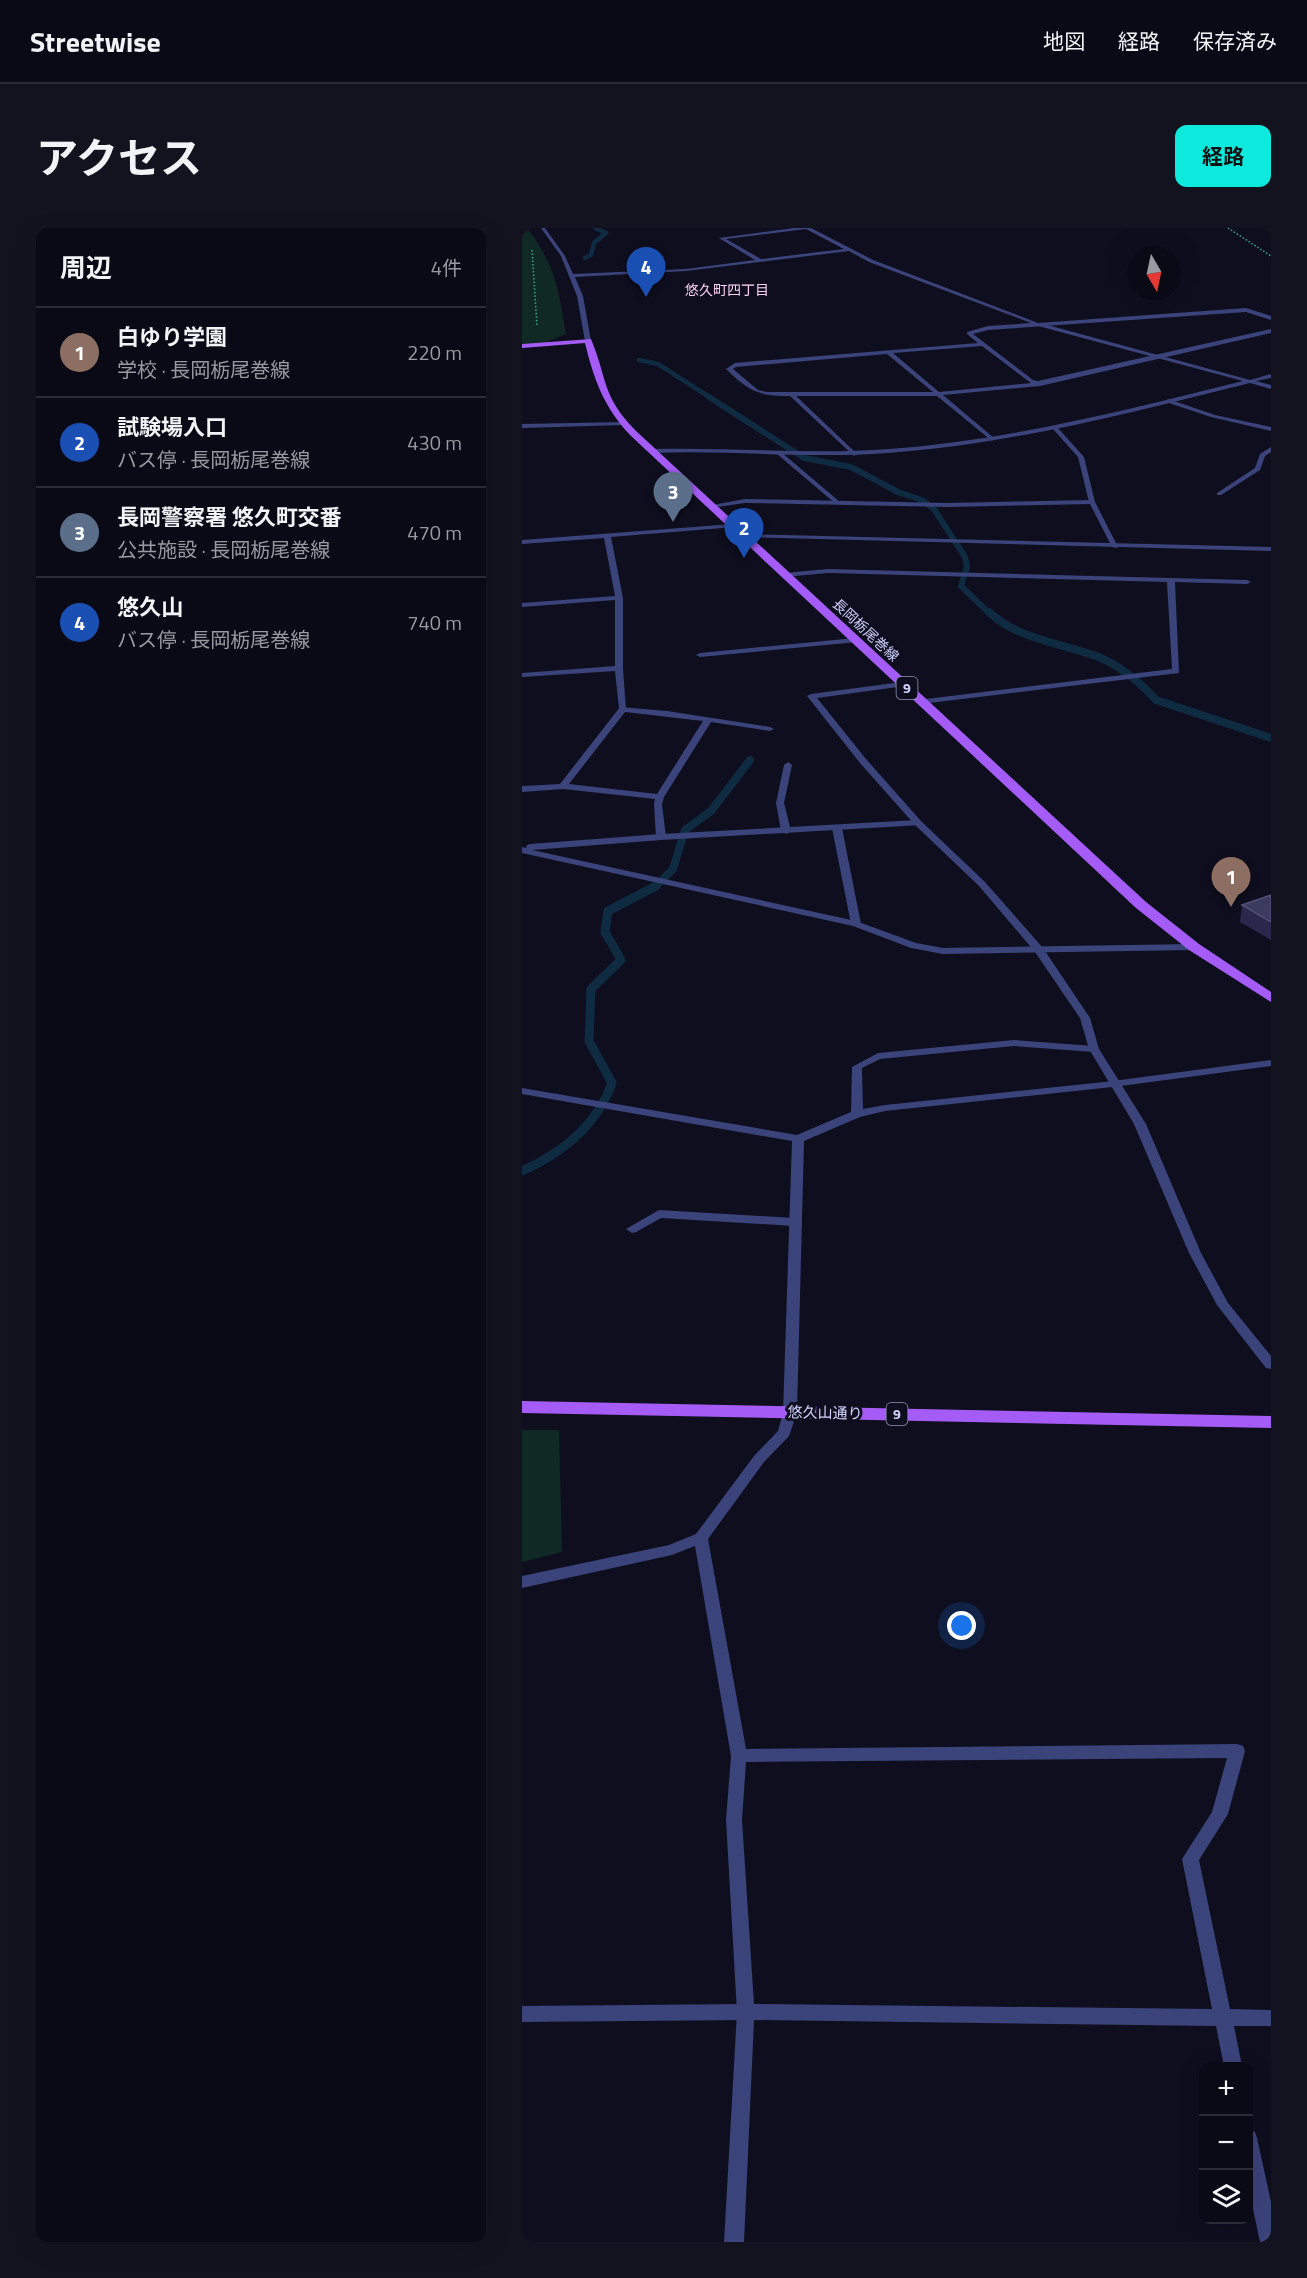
<!DOCTYPE html>
<html lang="ja">
<meta charset="utf-8">
<style>
body{margin:0;font-family:"Titillium Web","Noto Sans JP",sans-serif;background:#131320;color:#f1f3f6}
.controls{position:absolute;right:18px;bottom:18px;display:grid;overflow:hidden;border-radius:12px;box-shadow:0 6px 24px #0002}
.controls button{width:54px;height:54px;display:grid;place-items:center;padding:0;border:0;border-bottom:2px solid #2a2b36;background:#0a0a17;color:#f1f3f6;font:30px sans-serif}
.compass{position:absolute;left:605px;top:18px;width:54px;height:54px;border-radius:50%;background:#0a0a17;box-shadow:0 6px 24px #0002;rotate:171deg}
.you{position:absolute;left:440px;top:1398px;width:21px;height:21px;margin:-15px;border:4px solid #fff;border-radius:50%;background:#1a73e8;box-shadow:0 0 0 9px #1a73e833}
.badge{display:grid;place-items:center;width:39px;height:39px;border-radius:50%;background:#0de9dd;color:#fff;font-size:20px;font-weight:700}
.pin{position:absolute;translate:-50% -50px;filter:drop-shadow(0 2px 3px #0008)}
.pin::after{content:'';position:absolute;top:32px;width:21px;height:18px;background:inherit;clip-path:polygon(0 0,100% 0,50% 100%)}
.list{margin:0;padding:0;list-style:none}
h2{display:flex;justify-content:space-between;align-items:center;height:78px;margin:0;padding:0 24px;font-size:26px}
h2 small{font-size:20px;font-weight:400;color:#999aa1}
.list li{display:grid;grid-template-columns:39px 1fr auto;gap:18px;align-items:center;box-sizing:border-box;height:90px;padding:0 24px;border-top:2px solid #2a2b36}
.list b{display:block;font-size:22px;white-space:nowrap}
.list p{margin:0;font-size:20px;white-space:nowrap;color:#999aa1}
.list em{font-size:20px;font-style:normal;color:#999aa1}
.icon{flex:none;width:33px;height:33px;fill:none;stroke:currentColor;stroke-width:2;stroke-linecap:round;stroke-linejoin:round}
.map{position:relative;flex:none;width:749px;height:2014px;overflow:hidden;border-radius:12px}
header{display:flex;align-items:center;gap:36px;box-sizing:border-box;height:84px;padding:0 30px;background:#0a0a17;border-bottom:2px solid #2a2b36}
header strong{font-size:28px}
nav{display:flex;gap:33px;margin-inline-start:auto;font-size:21px}
.intro{display:flex;align-items:center;justify-content:space-between;box-sizing:border-box;height:144px;padding:0 36px}
h1{margin:0;font-size:42px}
.button{padding:15px 27px;border-radius:12px;background:#0de9dd;color:#111;font-size:21px;font-weight:700}
main{display:flex;gap:36px;padding:0 36px}
aside{flex:1;background:#0a0a17;border-radius:12px;box-shadow:0 6px 24px #0002}
.map>svg:first-child{display:block}
.green{fill:#112924}
.lines{fill:none;stroke-linecap:round;stroke-linejoin:round}
.stream-far3{stroke:#0f2b42;stroke-width:4.5}
.stream-far2{stroke:#0f2b42;stroke-width:6}
.stream-far1{stroke:#0f2b42;stroke-width:8}
.stream{stroke:#0f2b42;stroke-width:9}
.path{stroke:#34aa91;stroke-width:1.5;stroke-dasharray:1.5 2;stroke-linecap:butt}
.service{fill:#3b437b;fill-rule:evenodd}
.minor{fill:#3b437b;fill-rule:evenodd}
.tertiary{fill:#3b437b;fill-rule:evenodd}
.primary{fill:#a55cf6;fill-rule:evenodd}
.wall{fill:#29284c}
.building{fill:#3b3a5f;stroke:#525178;stroke-width:1.5}
.labels{text-anchor:middle;stroke-width:6;stroke-linejoin:round;paint-order:stroke}
.far-neighbourhood-label{font-size:14px;fill:#fcd0f3;stroke:#0e0e1f}
.far-street-label{font-size:14px;fill:#cfd0fc;stroke:#0e0e1f}
.shield{fill:#0e0e1f;stroke:#9596ba;stroke-width:1.5}
.shield-label{font-size:14px;font-weight:bold;fill:#cfd0fc}
.street-label{font-size:15px;fill:#cfd0fc;stroke:#0e0e1f}
</style>
<header>
<strong>Streetwise</strong>
<nav><a>地図</a><a>経路</a><a>保存済み</a></nav>
</header>
<div class="intro"><h1>アクセス</h1><a class="button">経路</a></div>
<main>
<aside>
<h2>周辺<small>4件</small></h2>
<ul class="list">
<li><span class="badge" style="background:#8d6e63">1</span><div><b>白ゆり学園</b><p>学校 · 長岡栃尾巻線</p></div><em>220 m</em></li>
<li><span class="badge" style="background:#1a4fb4">2</span><div><b>試験場入口</b><p>バス停 · 長岡栃尾巻線</p></div><em>430 m</em></li>
<li><span class="badge" style="background:#5c6f8a">3</span><div><b>長岡警察署 悠久町交番</b><p>公共施設 · 長岡栃尾巻線</p></div><em>470 m</em></li>
<li><span class="badge" style="background:#1a4fb4">4</span><div><b>悠久山</b><p>バス停 · 長岡栃尾巻線</p></div><em>740 m</em></li>
</ul>
</aside>
<div class="map">
<svg width="749" height="2014" viewBox="0 0 749 2014">
<rect width="100%" height="100%" fill="#0e0e1f"/>
<!-- green -->
<g class="green">
<path d="M0,0H5C33,35 37,64 44,106L22,115L0,116Z"/>
<polygon points="0,1202 37,1202 40,1324 0,1334"/>
</g>
<g class="lines">
<!-- stream-far3 -->
<g class="stream-far3">
<polyline points="63,30 69,27 72,15 84,5 73,0"/>
<polyline points="117,132 136,136 189,170"/>
</g>
<!-- stream-far2 -->
<polyline class="stream-far2" points="187,169 282,230 329,239 376,264 400,272 412,281 443,329 445,339 439,358 468,386"/>
<!-- stream-far1 -->
<g class="stream-far1">
<path d="M467,384C495,411 539,415 574,428C596,436 619,455 634,472L749,510"/>
<polyline points="132,660 151,641 163,602 189,583 228,532"/>
</g>
<!-- stream -->
<path class="stream" d="M0,943C40,925 75,897 90,855L67,813L69,761L99,732L83,704L86,683L134,658"/>
<!-- path -->
<g class="path">
<polyline points="706,0 749,28"/>
<polyline points="10,22 15,98"/>
</g>
<!-- service -->
<g class="service">
<polygon points="531,199 535,199 562,229 573,274 596,319 595,320 590,319 567,274 556,229 531,201"/>
<polygon points="255,224 259,224 318,274 318,276 314,276 255,226"/>
<polygon points="380,454 383,454 383,458 295,470 344,531 399,593 463,654 521,720 568,790 577,821 624,896 679,1025 706,1075 749,1128 749,1141 744,1140 695,1077 667,1025 612,896 567,821 558,790 513,724 457,658 393,597 338,535 285,468 289,466"/>
<path d="M98,479L145,483L248,499L252,501L248,503L189,494L142,569L140,576L144,609L139,612L134,609L132,576L133,571L41,561L0,564V558L38,556ZM103,484L181,493L135,566L47,556Z"/>
<polygon points="266,534 270,537 262,575 269,603 264,606 259,603 254,575 262,537"/>
<polygon points="315,597 320,600 339,696 334,699 329,696 310,600"/>
<polygon points="137,982 272,990 278,994 272,998 139,990 114,1004 110,1005 104,1001"/>
<polygon points="224,1776 230,1778 233,1784 230,1790 224,1792 0,1794 0,1778"/>
</g>
<!-- minor -->
<g class="minor">
<path d="M19,0H23L43,28L51,46L164,41L233,32L197,10L272,0H289L351,32L516,95L724,80L749,88V92L724,84L466,102L451,106L511,152L516,153L749,101V105L518,158L421,167L472,210L470,213L415,168H274L334,225L335,226L332,228L268,168C235,168 227,163 204,141L213,135L456,115L445,106V104L466,98L509,95L347,34L327,23L164,43L53,49L61,68L69,113L66,115L63,113L55,68L39,28ZM284,1L322,21L239,31L204,11ZM460,118L509,155L417,164L371,125ZM365,126L411,164H245L236,162L211,141L214,139Z"/>
<polygon points="646,171 693,187 749,199 749,203 689,189 644,174"/>
<polygon points="103,194 101,197 0,200 0,196"/>
<polygon points="749,219 749,224 743,228 738,242 699,267 695,267 695,265 733,240 738,226"/>
<polygon points="223,271 426,275 570,272 573,274 570,276 426,279 223,275 188,280 185,278"/>
<polygon points="211,296 213,297 213,299 89,309 101,370 101,440 104,483 97,481 93,443 0,449 0,445 93,438 93,372 0,379 0,375 93,368 82,310 0,316 0,312"/>
<polygon points="220,306 749,319 749,323 218,309 218,307"/>
<polygon points="306,341 725,352 729,354 725,356 653,354 657,445 399,476 396,476 396,472 650,441 645,354 306,345 262,349 258,347 262,345"/>
<polygon points="333,410 337,412 336,414 178,429 174,427 178,425"/>
<polygon points="396,592 399,593 399,597 139,612 10,622 334,693 394,715 421,720 672,716 677,719 672,722 421,726 389,720 331,698 0,625 0,619 4,620 5,617 8,616 139,606"/>
<path d="M492,812L572,818L577,821L572,824L492,818L358,831L340,840L341,881L363,877L591,853L749,832V838L591,859L363,883L338,889L282,913L275,1185L267,1208L242,1234L186,1311L224,1521L715,1516L721,1518L723,1523L706,1586L677,1632L708,1781L749,1782V1798H712L720,1838H702L694,1798L232,1792L222,2014H202L215,1784L204,1592L209,1528L173,1318L150,1327L0,1360V1348L147,1317L174,1306L232,1228L256,1203L261,1185L270,913L0,866V860L275,907L329,884L330,839L356,825ZM705,1530L690,1584L660,1631L690,1781L232,1776L220,1592L224,1534Z"/>
<polygon points="726,1901 733,1904 735,1910 749,1974 749,2014 738,2014 726,1957"/>
</g>
<!-- tertiary -->
<path class="tertiary" d="M518,95L728,152L749,146V150L734,153L749,157V161L728,155C608,185 489,216 366,225C288,231 209,222 130,225L127,223L130,221C209,219 288,227 367,221C488,212 604,182 721,153L516,98Z"/>
<!-- primary -->
<g class="primary">
<path d="M69,111C86,152 79,167 114,203L624,674L677,716L749,764V774L667,722L614,680L108,207C82,179 72,152 63,115L0,120V116Z"/>
<polygon points="0,1173 749,1188 749,1200 0,1185"/>
</g>
</g>
<!-- wall -->
<polygon class="wall" points="749,667 749,712 718,694 720,677"/>
<!-- building -->
<polygon class="building" points="749,667 749,694 720,677"/>
<g class="labels">
<!-- far-neighbourhood labels -->
<g class="far-neighbourhood-label">
<text x="205" y="67">悠久町四丁目</text>
</g>
<!-- far-street labels -->
<g class="far-street-label">
<text transform="translate(344 402) rotate(43)" y="5">長岡栃尾巻線</text>
</g>
<!-- shield labels -->
<g class="shield">
<rect x="374.5" y="449" width="21" height="22" rx="4.5"/>
<rect x="364.5" y="1175" width="21" height="22" rx="4.5"/>
</g>
<g class="shield-label">
<text x="385" y="465">9</text>
<text x="375" y="1191">9</text>
</g>
<!-- street labels -->
<g class="street-label">
<text transform="translate(303 1185) rotate(1)" y="5">悠久山通り</text>
</g>
</g>
</svg>
<div class="controls">
<button>+</button>
<button>−</button>
<button><svg class="icon" aria-label="layers" viewBox="0 0 24 24"><path d="M12 4l9 5-9 5-9-5zM3 14l9 5 9-5"/></svg></button>
</div>
<svg class="compass" viewBox="-18 -18 36 36"><path d="M0-13l5 13h-10z" fill="#e53935"/><path d="M0 13l5-13h-10z" fill="#999aa1"/></svg>
<div class="you"></div>
<div class="pin badge" style="left:709px;top:679px;background:#8d6e63">1</div>
<div class="pin badge" style="left:222px;top:330px;background:#1a4fb4">2</div>
<div class="pin badge" style="left:151px;top:294px;background:#5c6f8a">3</div>
<div class="pin badge" style="left:124px;top:69px;background:#1a4fb4">4</div>
</div>
</main>
